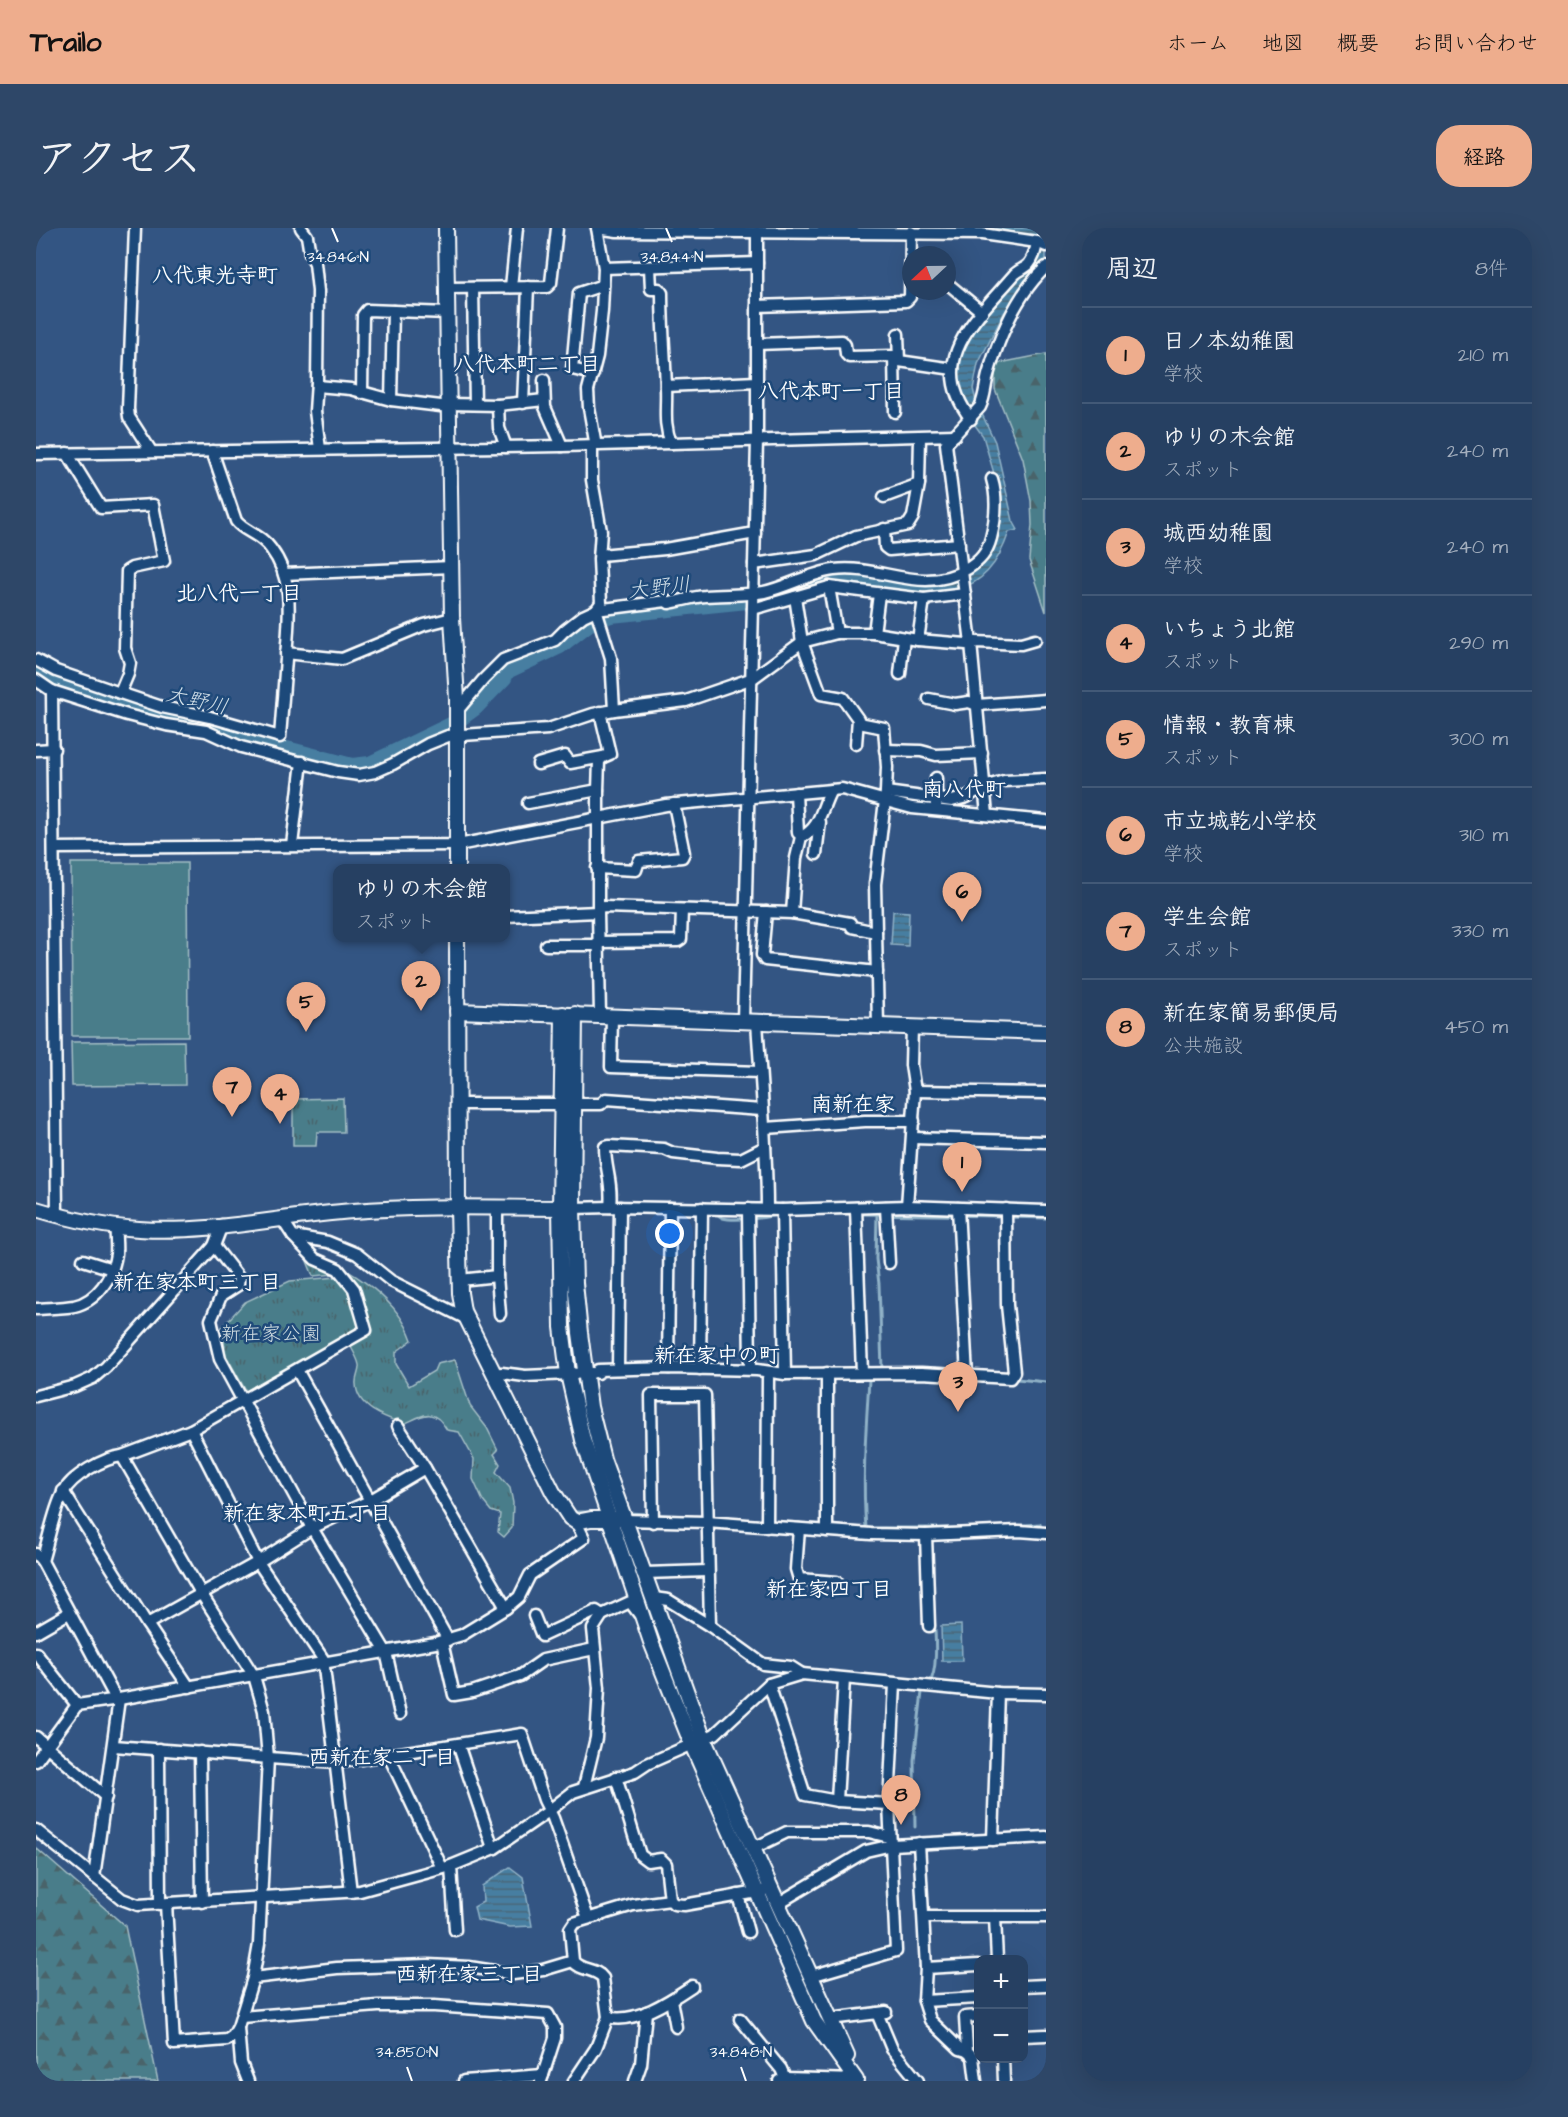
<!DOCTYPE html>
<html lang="ja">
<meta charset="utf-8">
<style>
body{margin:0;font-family:"Architects Daughter","Klee One",sans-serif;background:#2e4768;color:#f1f3f6}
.controls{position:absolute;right:18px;bottom:18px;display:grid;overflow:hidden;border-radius:12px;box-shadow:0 6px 24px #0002}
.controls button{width:54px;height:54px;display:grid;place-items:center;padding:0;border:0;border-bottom:2px solid #425977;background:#264062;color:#f1f3f6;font:30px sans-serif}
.compass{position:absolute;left:866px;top:18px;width:54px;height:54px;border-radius:50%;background:#264062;box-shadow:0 6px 24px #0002;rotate:248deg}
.you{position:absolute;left:634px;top:1006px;width:21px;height:21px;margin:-15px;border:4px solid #fff;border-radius:50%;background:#1a73e8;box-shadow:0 0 0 9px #1a73e833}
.badge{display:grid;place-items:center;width:39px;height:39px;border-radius:50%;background:#eead8d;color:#111;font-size:20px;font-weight:700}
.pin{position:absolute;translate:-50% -50px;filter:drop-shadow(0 2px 3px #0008)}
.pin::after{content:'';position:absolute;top:32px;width:21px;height:18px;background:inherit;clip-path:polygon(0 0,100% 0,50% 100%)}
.popup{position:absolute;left:297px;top:636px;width:177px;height:78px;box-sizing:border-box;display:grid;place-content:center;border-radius:12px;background:#264062;filter:drop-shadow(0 2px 4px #0005);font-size:20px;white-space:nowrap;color:#a4afbe}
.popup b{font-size:22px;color:#f1f3f6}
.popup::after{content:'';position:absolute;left:50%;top:100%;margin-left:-12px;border:12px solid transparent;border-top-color:#264062}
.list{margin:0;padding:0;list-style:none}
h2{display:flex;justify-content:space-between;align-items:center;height:78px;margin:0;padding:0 24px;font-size:26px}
h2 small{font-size:20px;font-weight:400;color:#a4afbe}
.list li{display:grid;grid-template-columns:39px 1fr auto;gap:18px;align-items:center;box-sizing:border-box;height:96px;padding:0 24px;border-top:2px solid #425977}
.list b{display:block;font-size:22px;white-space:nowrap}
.list p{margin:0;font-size:20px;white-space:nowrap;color:#a4afbe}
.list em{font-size:20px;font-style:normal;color:#a4afbe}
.map{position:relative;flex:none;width:1010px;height:1853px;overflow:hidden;border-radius:24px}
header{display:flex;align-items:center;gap:36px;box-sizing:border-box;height:84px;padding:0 30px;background:#eead8d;color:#111}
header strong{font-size:28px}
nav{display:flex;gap:33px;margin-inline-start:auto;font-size:21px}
.intro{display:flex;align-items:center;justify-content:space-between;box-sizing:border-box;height:144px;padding:0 36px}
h1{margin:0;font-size:42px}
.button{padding:15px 27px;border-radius:24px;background:#eead8d;color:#111;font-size:21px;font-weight:700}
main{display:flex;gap:36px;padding:0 36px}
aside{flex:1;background:#264062;border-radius:24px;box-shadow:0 6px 24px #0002}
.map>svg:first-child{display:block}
.grass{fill:url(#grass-tufts);stroke:#a4bec4;stroke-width:1.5}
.forest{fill:url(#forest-firs);stroke:#a4bec4;stroke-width:1.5}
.pitch{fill:#497d8a;stroke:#a4bec4;stroke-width:1.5}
.water{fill:url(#water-rules);stroke:#90b2c7;stroke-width:1.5}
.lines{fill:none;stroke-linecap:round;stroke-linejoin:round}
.stream{stroke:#90b2c7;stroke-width:3}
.river{stroke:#467ea1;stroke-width:16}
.minor-casing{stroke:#fff;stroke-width:15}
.tertiary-casing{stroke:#fff;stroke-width:18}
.minor{stroke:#1f4a7a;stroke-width:10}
.tertiary{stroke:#1f4a7a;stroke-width:14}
.ticks{fill:none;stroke:#fff;stroke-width:2}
.labels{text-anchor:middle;stroke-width:5;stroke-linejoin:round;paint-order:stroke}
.park-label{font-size:20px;fill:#d2dee2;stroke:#1f4a7a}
.neighbourhood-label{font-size:21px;font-weight:bold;fill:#fff;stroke:#1f4a7a}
.water-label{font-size:21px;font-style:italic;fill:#d1dfe8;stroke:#1f4a7a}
.ticks-label{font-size:15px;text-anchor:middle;fill:#fff;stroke:#1f4a7a;stroke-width:5;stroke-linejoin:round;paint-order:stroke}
</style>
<header>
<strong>Trailo</strong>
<nav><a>ホーム</a><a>地図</a><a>概要</a><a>お問い合わせ</a></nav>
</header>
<div class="intro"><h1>アクセス</h1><a class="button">経路</a></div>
<main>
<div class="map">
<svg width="1010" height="1853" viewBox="0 0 1010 1853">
<defs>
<pattern id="grass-tufts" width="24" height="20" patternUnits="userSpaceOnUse" patternTransform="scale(1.5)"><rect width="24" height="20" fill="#497d8a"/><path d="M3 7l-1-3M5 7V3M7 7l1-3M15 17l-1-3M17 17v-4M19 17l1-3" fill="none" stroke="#4a646b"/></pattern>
<pattern id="forest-firs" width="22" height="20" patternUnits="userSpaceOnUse" patternTransform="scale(1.5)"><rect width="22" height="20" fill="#497d8a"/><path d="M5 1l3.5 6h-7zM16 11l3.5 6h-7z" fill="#4a646b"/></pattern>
<pattern id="water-rules" width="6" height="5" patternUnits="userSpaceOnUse" patternTransform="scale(1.5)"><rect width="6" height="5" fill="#467ea1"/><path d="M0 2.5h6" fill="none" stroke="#496576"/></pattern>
</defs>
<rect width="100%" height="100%" fill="#335583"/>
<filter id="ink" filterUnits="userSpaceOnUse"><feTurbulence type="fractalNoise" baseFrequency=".0167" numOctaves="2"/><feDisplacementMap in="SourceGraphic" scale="12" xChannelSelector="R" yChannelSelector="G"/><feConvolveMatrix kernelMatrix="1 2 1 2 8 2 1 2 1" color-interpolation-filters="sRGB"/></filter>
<g filter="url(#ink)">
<!-- grass -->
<g class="grass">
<polygon points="307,870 308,904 281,904 280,918 257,918 257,871"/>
<path d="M282,1027C319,1045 362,1071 376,1112L360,1124V1136L373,1158L398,1143L401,1136L419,1132L434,1178L451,1200L462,1222L458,1226L464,1236L460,1244L474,1260L477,1275L476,1300L468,1309L462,1304L464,1286L455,1283L447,1273L437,1251L438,1231L423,1204L411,1202C398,1179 388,1186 368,1196C348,1189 321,1180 320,1156C319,1150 324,1143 323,1137C322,1130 316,1122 313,1115L325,1099L210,1163L190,1127L186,1099L209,1074L254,1053L302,1049L299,1046L277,1048L271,1033Z"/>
</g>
<!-- forest -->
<g class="forest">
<polygon points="1010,126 1010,384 993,332 996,297 995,273 987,231 959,161 959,140 964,135"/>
<polygon points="0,1620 89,1698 122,1853 0,1853"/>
</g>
<!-- pitch -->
<g class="pitch">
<polygon points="35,635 151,635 152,808 36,808"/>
<polygon points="148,813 149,857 36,858 35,814"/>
</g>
<!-- water -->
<g class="water">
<path d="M922,0H1010V34L989,56L968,85L942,136L937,161L940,173L959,214L977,293L982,302L973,304C950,374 903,368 842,360L840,351C877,356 920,365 947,333L962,259L947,208L939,197L921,158L923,129L930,114L974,59L1005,12C977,0 952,2 922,0Z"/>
<polygon points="857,683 873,684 872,718 855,717"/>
<polygon points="925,1397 926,1433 906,1433 905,1398"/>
<polygon points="474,1639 487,1649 496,1698 474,1699 441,1692 438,1679 447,1674 446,1658"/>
</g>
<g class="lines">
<!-- stream -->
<g class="stream">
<polyline points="823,560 846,566"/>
<path d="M679,985C682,986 684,989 687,990C696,993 735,990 742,986"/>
<polyline points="796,986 816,986"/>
<polyline points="823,986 966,988"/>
<polyline points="841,986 840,1031 843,1056 846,1141"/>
<polyline points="973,989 1010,990"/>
<polyline points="460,1137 463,1139 498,1143"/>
<polyline points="764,1149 767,1152 835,1151"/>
<polyline points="981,1151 1010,1154"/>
<polyline points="536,1284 567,1284"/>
<polyline points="592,1285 669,1289"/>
<polyline points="675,1289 830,1300 923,1300"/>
<path d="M830,1300C826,1251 830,1201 833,1152L835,1151"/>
<polyline points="941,1300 1004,1296 1005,1301"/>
<path d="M893,1456C903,1442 899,1404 898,1386"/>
<polyline points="879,1599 878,1532 886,1464 888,1461"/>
</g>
<!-- river -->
<polyline class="river" points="0,442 94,480 174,497 243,519 316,538 334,536 417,496 440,479 468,450 471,443 524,418 555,394 575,387 721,372 759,362 792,351 808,350 863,359"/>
<defs>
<g id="minor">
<polyline points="99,0 92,181 93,189 115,223"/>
<polyline points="265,0 271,8 274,26 279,35 282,63 281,154 279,183 284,221"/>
<polyline points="561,0 568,40 566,83 561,128 552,162 553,180 559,213 556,220 556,252 565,303 563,331 565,375 560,382 575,430 578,482"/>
<polyline points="561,0 581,3 946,6 1001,14 1010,18"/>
<path d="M614,39L615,61H623L626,65C626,97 629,128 630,160C631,180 627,195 635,215"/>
<polyline points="568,40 721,35"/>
<polyline points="911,55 946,84"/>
<polyline points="475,59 481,0"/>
<polyline points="411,60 511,59 515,55 521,0"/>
<polyline points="437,60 439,176"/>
<polyline points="721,78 870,73 874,69 875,4"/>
<polyline points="862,106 863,133"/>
<polyline points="721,116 806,113 809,117 810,126 813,129 858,128 863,133 917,141"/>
<polyline points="858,128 859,184"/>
<polyline points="557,146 536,141 543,65 567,57"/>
<polyline points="508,152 509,179 526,218"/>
<polyline points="281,158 315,161 355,172 413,179"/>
<polyline points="630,158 721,154"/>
<polyline points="326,165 327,87 331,82 412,85"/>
<polyline points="355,172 357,83"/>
<polyline points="487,175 492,59"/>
<polyline points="413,176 462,177 508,172"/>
<polyline points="462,177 463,200 470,219"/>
<path d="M935,191C889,132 940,91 978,47C982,42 989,41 993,36C997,31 1000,21 1001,14"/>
<polyline points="31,225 65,280 117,277 128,333 96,340 91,343 89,420 94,435 92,446 84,465"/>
<polyline points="0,226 526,218 919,207"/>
<polyline points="848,269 883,256"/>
<polyline points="848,301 849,319 853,322 923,316"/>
<polyline points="564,327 629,321 719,305"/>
<polyline points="718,336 780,327 820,308 872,297 877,289 883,256 884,209"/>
<polyline points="248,346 416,339"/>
<polyline points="793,359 801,405"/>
<polyline points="759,369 766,414 785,466 807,470 822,491 820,516"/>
<polyline points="717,381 793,359 888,371 929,366"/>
<polyline points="838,405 843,366"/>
<polyline points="882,412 888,371"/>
<polyline points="250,425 306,431 388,397 416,390"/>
<path d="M0,432L20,443L84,465L126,479L174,489L244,509C246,483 248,457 250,431C252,393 260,354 235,321C225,306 208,304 200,293L176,223"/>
<polyline points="864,446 868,410"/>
<polyline points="0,452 16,463 91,487 130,497 170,503 205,519 302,544 323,547 339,544 357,536 392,516 412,508 512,501 557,486 578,482 650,473 717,450 766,414 801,405 838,405 882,412 930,416 940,414 985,416 999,412"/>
<polyline points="16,463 21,988"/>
<polyline points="893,471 919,476 933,474 941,477 1010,472"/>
<path d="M421,483L447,452L467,432L519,412L528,403L547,388L560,382L630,373L633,375C645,373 656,369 669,368C688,366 709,368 728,364C751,359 774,345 798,342C846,336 884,368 931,341C944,333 951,325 955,310C960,290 962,271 956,251"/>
<polyline points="564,484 574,526 567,529 563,533 562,562 562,684 564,787"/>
<polyline points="823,495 848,500 851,539 850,564 839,656 842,798"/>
<polyline points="0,522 18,521"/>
<polyline points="849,522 885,523 900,527 946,525"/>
<polyline points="502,536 529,528 534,535 567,529"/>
<polyline points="850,564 916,573 931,569 945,560 968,553 1010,551"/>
<polyline points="760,565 762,605"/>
<polyline points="492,575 562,562"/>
<polyline points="900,579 900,550"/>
<path d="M951,587L935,415L910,216L944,179C949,169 949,158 952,147C963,109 980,67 1010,39"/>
<polyline points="256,617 266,534"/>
<polyline points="18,620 422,617 630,577 806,561 876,580 1010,593"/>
<polyline points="780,626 784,594"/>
<polyline points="561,640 600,642 603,633 646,629 648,625 638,576"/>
<polyline points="562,681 568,679 756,685 814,695 816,699 840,704"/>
<polyline points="730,684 726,727 729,732 841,744"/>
<path d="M756,685L760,630L765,609C785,600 785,580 795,562"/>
<polyline points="469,688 562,684"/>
<polyline points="563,714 642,713 645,711 646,682"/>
<polyline points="510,717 563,717"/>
<polyline points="576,788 575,839 724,844"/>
<polyline points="707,793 721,212 721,4"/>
<path d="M721,794C725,857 731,918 731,981"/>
<polyline points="879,863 1010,865"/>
<polyline points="423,876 565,876 570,871 726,882"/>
<polyline points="730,900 829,893 878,893"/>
<polyline points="877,910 1010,914"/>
<polyline points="871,978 879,863 875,837 876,799"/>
<path d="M574,979C577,954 569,942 569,919L573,918L628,921L637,925L681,930L705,931L729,919"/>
<polyline points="850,979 853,1035"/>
<polyline points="537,980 574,979 746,982 871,978 1010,983"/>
<polyline points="820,980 826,1145"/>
<polyline points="922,980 931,1148"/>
<polyline points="712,981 714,1141"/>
<polyline points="746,982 749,1146"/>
<polyline points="246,991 257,1008 292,1014 321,1026 355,1053 431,1091"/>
<polyline points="178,1018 203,1050 202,1057 185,1068 175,1092 184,1131 276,1300 350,1424 364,1486"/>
<polyline points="47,1032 76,1041"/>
<polyline points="461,1048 464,1086"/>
<polyline points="424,1052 461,1048 461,979"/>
<path d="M0,1081C12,1080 26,1080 38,1078C61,1073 77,1049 80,1026C81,1017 79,1007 80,998"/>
<polyline points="633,1140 632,1136 634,980"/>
<polyline points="582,1141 584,979"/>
<polyline points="664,1141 666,980"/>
<polyline points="261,1142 412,1412"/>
<polyline points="562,1145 562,1142 633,1140 721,1142 749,1146 885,1145 974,1150 978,1144 971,1077 970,981"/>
<polyline points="457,1146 466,1145 489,1148 556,1145"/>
<polyline points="0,1168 39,1158 57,1150 70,1139 178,1018 186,997"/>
<polyline points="362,1198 389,1240"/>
<polyline points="155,1202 222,1334 287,1431 315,1664"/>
<polyline points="86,1228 165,1365 218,1448 228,1483 232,1530 223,1716 217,1750 202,1799 197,1808 191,1812 138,1816 130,1676"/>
<polyline points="27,1263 111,1396 153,1459"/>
<polyline points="587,1292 671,1294 835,1306 890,1307 983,1303 1010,1305"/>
<polyline points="617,1294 615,1167 669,1167 674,1398"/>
<polyline points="731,1299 732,1150"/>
<polyline points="763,1301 760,1341 763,1351 801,1354"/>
<polyline points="791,1303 791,1145"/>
<polyline points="890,1307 893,1398"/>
<polyline points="0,1326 6,1333 80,1471"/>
<path d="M6,1333C12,1314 18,1281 27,1265C35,1248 68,1230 86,1228L155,1202L330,1102L318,1061L302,1041L279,1031L257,1008"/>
<polyline points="609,1345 672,1343"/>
<polyline points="618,1370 632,1372 674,1398 727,1436 755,1439 766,1446"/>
<polyline points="498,1388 506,1408 560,1383 566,1387"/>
<polyline points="111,1396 222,1334 276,1300 333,1273 389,1240 470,1380"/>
<polyline points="0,1404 33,1385"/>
<polyline points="406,1414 418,1467 436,1464 484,1448 507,1432 558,1421"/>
<polyline points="0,1425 41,1477"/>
<polyline points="733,1456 769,1567 801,1573 853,1576"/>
<polyline points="0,1509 70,1569"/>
<polyline points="422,1516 457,1620"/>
<polyline points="78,1518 299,1535 486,1506 508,1572 517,1590 552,1690"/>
<polyline points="123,1521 124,1676"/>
<polyline points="164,1524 166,1674"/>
<polyline points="352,1526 406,1640"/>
<polyline points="0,1533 41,1477 83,1471 399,1415 426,1407 470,1380 483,1369 494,1347 548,1310 540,1294"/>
<polyline points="580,1549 604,1627 612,1633 625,1631 630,1636 634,1672"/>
<polyline points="548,1559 560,1510 563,1460 557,1401 566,1387 594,1374 603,1386"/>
<polyline points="801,1573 808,1451"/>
<polyline points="0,1602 86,1671 102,1677 324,1663 415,1638 459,1620 510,1585 537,1564 599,1544 611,1536 679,1506 733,1456 766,1446 962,1465 1010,1466"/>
<polyline points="957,1612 962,1465"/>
<polyline points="883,1615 890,1740 888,1773 894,1792 924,1821 931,1823"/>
<polyline points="716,1621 751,1604 833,1604 853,1609"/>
<polyline points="415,1638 419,1702"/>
<polyline points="58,1649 83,1471"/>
<polyline points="702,1667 712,1704"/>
<polyline points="741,1676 830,1623 856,1617 1010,1609"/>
<polyline points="888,1689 1010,1689"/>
<polyline points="959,1689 961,1732"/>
<polyline points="890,1740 942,1737"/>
<polyline points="775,1748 860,1723 853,1576 859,1456"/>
<polyline points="217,1750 301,1740 392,1737 433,1739 477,1746 507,1742 537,1733"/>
<polyline points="987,1758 1010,1757"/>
<polyline points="635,1772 640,1799"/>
<polyline points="888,1773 942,1770"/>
<polyline points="841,1785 856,1821 882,1853"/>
<polyline points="205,1789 342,1778 398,1778 512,1786 519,1799 519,1810 505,1853"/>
<path d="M572,1789C598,1797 635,1772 656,1758"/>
<polyline points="704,1791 745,1841 749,1850"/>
<polyline points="794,1791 850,1784"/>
<polyline points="202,1800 205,1835 212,1853"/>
<polyline points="987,1808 1010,1807"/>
<polyline points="967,1830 968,1853"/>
<polyline points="428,1853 507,1847"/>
<path d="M538,1853L560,1820L572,1789L567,1750C560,1740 544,1743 537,1733L534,1701L538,1695L597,1677L634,1672L638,1676L648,1677L727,1663"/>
<polyline points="599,1853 605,1836 610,1784"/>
<polyline points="743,1853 749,1850 820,1852"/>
<polyline points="940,1853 937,1829 931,1823 929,1789 942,1788"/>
</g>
<g id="tertiary">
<polyline points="410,0 416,390 421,471 421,640"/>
<polyline points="421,710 422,980 424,1065 427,1083 517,1264 534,1290 540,1294 555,1291 580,1291"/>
<polyline points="421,783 1010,804"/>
<polyline points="527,786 524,980 526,1099 532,1146 547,1212 615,1414 656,1517 778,1793 820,1852"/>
<polyline points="539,786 537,980 539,1055 544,1105 554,1179 567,1231 668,1512 811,1828"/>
<path d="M0,981C33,991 69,999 103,1001C174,1006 247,988 317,983C388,977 460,980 532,980"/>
</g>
</defs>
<!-- minor casing -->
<use href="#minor" class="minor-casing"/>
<!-- tertiary casing -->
<use href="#tertiary" class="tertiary-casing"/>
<!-- minor -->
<use href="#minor" class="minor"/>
<!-- tertiary -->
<use href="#tertiary" class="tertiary"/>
</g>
</g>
<!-- ticks -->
<path class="ticks" d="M296,0L302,14M630,0L636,14M371,1839L376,1853M705,1839L710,1853"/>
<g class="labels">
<!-- park labels -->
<g class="park-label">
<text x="235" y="1112">新在家公園</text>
</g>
<!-- neighbourhood labels -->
<g class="neighbourhood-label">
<text x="179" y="54">八代東光寺町</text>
<text x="491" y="143">八代本町二丁目</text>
<text x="795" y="170">八代本町一丁目</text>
<text x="203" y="372">北八代一丁目</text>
<text x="928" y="568">南八代町</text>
<text x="817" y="883">南新在家</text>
<text x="161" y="1061">新在家本町三丁目</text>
<text x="681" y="1134">新在家中の町</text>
<text x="271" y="1292">新在家本町五丁目</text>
<text x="793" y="1368">新在家四丁目</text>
<text x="346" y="1536">西新在家二丁目</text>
<text x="433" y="1753">西新在家三丁目</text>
</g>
<!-- water labels -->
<g class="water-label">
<text transform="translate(623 359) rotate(-6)" y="7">大野川</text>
<text transform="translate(161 472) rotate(13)" y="7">大野川</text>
</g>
</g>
<g class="ticks-label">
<text x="302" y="34">34.846°N</text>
<text x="636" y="34">34.844°N</text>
<text x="371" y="1829">34.850°N</text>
<text x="705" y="1829">34.848°N</text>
</g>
</svg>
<div class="controls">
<button>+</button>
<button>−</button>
</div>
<svg class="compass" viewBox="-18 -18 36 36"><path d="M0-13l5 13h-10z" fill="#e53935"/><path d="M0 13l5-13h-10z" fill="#a4afbe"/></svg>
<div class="you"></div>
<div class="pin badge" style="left:926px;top:964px">1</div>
<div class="pin badge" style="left:385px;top:783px">2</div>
<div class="popup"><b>ゆりの木会館</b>スポット</div>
<div class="pin badge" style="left:922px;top:1184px">3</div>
<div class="pin badge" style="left:244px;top:896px">4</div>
<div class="pin badge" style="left:270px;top:804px">5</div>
<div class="pin badge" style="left:926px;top:694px">6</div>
<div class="pin badge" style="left:196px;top:889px">7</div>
<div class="pin badge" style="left:865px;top:1597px">8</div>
</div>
<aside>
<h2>周辺<small>8件</small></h2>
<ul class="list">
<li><span class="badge">1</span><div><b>日ノ本幼稚園</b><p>学校</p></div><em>210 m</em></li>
<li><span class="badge">2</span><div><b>ゆりの木会館</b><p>スポット</p></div><em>240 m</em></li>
<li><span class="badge">3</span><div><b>城西幼稚園</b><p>学校</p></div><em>240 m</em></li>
<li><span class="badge">4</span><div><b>いちょう北館</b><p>スポット</p></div><em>290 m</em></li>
<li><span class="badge">5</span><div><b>情報・教育棟</b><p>スポット</p></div><em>300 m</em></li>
<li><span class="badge">6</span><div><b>市立城乾小学校</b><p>学校</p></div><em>310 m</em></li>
<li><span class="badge">7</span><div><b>学生会館</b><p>スポット</p></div><em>330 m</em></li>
<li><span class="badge">8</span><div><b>新在家簡易郵便局</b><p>公共施設</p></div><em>450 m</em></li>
</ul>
</aside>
</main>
